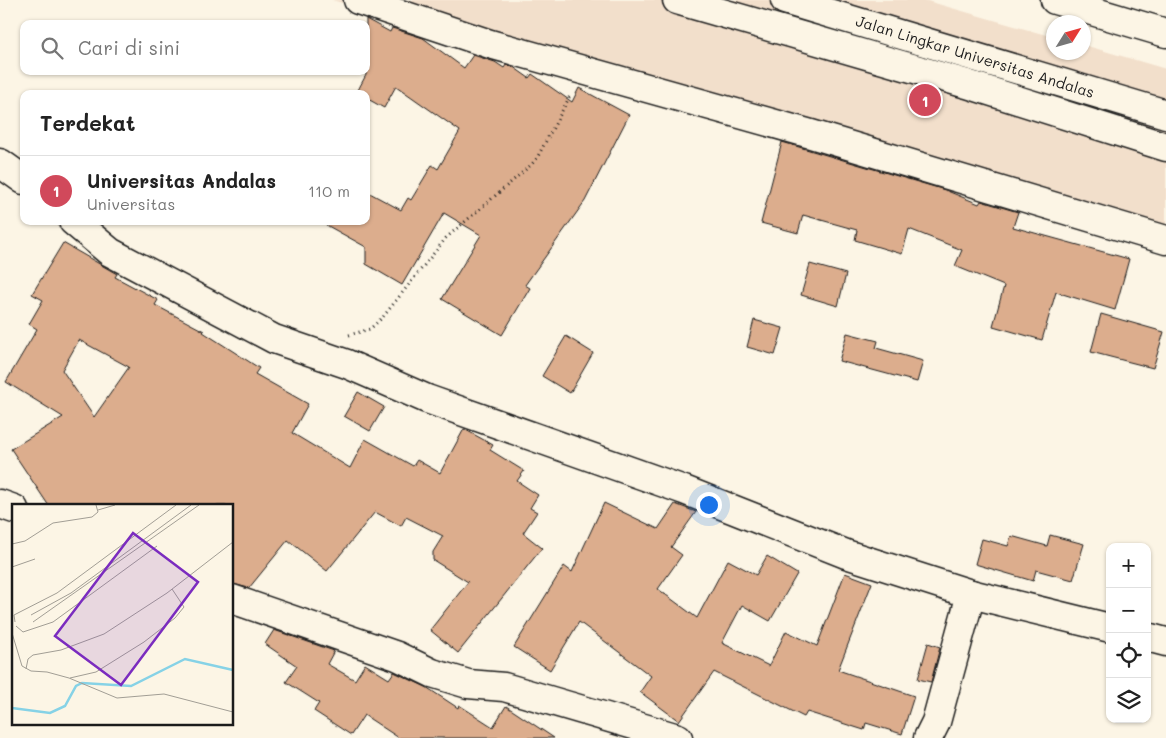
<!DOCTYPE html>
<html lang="id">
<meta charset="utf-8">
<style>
body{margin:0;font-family:Mali,sans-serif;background:#f6f6f6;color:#222}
.controls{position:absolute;right:15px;bottom:15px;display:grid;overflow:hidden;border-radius:10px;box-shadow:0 1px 4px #0004}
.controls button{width:45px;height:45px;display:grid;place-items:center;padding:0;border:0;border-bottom:1px solid #e0e0e0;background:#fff;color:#222;font:25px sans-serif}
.compass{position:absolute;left:1046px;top:15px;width:45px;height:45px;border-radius:50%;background:#fff;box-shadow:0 1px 4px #0004;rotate:53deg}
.you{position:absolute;left:708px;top:504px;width:18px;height:18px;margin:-12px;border:4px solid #fff;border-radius:50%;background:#1a73e8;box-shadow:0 0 0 8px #1a73e833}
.badge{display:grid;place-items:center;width:32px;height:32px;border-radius:50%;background:#d1495b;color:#fff;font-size:16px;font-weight:700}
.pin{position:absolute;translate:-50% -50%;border:2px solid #fff;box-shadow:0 1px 5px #0006}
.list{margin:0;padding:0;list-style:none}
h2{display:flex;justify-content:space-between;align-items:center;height:65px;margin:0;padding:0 20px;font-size:21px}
h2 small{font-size:16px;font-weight:400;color:#767676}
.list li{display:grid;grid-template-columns:32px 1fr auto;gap:15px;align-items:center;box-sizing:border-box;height:70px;padding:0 20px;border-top:1px solid #e0e0e0}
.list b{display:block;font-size:19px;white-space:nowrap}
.list p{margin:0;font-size:16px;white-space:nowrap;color:#767676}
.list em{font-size:16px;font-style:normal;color:#767676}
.icon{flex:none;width:28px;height:28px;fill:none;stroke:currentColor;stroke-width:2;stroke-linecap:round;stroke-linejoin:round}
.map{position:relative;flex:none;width:1166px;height:738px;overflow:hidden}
.search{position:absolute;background:#fff;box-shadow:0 1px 4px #0004;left:20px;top:20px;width:350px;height:55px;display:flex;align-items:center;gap:12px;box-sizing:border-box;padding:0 18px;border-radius:10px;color:#767676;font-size:19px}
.panel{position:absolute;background:#fff;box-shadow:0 1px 4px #0004;left:20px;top:90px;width:350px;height:135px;border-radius:10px}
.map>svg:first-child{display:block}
.built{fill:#f2dfcb}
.building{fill:#dcad8d;stroke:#1c1c1c;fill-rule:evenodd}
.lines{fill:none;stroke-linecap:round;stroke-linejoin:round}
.street-casing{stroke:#1c1c1c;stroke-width:31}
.secondary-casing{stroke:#1c1c1c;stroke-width:31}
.path{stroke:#1c1c1c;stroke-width:3;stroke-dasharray:1 4;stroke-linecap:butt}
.street{stroke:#fcf5e5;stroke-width:28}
.secondary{stroke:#fcf5e5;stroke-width:28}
.labels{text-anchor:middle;stroke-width:5;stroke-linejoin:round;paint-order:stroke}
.street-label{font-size:15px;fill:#1c1c1c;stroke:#fcf5e5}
.inset-river{fill:none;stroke:#86d2e6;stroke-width:2.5}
.inset-road{fill:none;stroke:#a29e95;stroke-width:1}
.view{fill:#7b2cbf;fill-opacity:0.15;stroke:#7b2cbf;stroke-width:2.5}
.inset-edge{fill:none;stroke:#1c1c1c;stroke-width:2.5}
</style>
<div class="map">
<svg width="1166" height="738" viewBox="0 0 1166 738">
<rect width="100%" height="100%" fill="#fcf5e5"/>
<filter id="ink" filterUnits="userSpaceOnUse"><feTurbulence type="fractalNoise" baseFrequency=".02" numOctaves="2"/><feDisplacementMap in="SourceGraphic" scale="10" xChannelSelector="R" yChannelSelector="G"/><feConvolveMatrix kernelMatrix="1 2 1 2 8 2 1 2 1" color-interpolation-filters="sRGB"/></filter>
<g filter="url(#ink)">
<!-- built -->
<polygon class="built" points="332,0 924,0 1053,37 1054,52 1084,52 1084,45 1166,69 1166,245 795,132"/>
<!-- building -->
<g class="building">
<polygon points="366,19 390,32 392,28 423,38 464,68 473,55 495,62 504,68 506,65 512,66 529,78 532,74 572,102 579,88 629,115 585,201 525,285 530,288 502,335 442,299 481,235 444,213 402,285 366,264 366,247 319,221 366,221 366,191 401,210 408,198 411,200 432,165 438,169 460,131 396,86 384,108 366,98 366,94 357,92 366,75"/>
<polygon points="782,142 945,190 979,204 981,201 1018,212 1013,227 1129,259 1115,310 1056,292 1042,340 993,326 1004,286 955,266 962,250 909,229 902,254 855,240 857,230 803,215 798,233 761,223"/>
<path d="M63,243L117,274L115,277L158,300L155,305L204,331L203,332L259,368L255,374L308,404L292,433L350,468L365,439L413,466L417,460L440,473L464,429L493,445L490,450L524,471L517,481L538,495L530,508L537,512L523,533L542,548L458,653L430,630L468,582L433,560V552L443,536L406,517L401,526L375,512L327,571L288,540L249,588L232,584V506H49L11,449L63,417L6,382L37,329L29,324L43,300L32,294ZM79,340L129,367L94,417L62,370Z"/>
<polygon points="810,264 846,274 838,306 801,295"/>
<polygon points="1101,314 1164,332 1153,368 1091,352"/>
<polygon points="754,320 783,328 775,355 747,347"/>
<polygon points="847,333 878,341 876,348 923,361 917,382 839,361"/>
<polygon points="566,336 593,353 570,393 542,376"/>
<polygon points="358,392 384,407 370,431 344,416"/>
<polygon points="604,503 658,529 675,504 696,512 671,547 682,555 658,589 697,618 728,560 756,575 767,556 797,574 770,621 742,605 722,643 769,666 786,631 817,646 845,573 872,583 838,670 914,696 902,734 866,723 864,730 807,712 804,717 714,672 679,721 640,692 651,676 579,622 550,670 514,647 564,566 572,572"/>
<polygon points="1050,535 1084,544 1073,580 1036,570 1033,581 975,564 982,539 1008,546 1011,536 1047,546"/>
<polygon points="274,630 334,651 327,664 355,680 365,664 389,679 394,672 426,687 458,708 459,705 493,727 506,706 554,738 399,738 364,715 351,735 314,711 319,703 286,682 297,666 265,644"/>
<polygon points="928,643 940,647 931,682 918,679"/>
</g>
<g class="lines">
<defs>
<g id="street">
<polyline points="358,0 490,44 811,134 1166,240"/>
<polyline points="1055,0 1166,33"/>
<polyline points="0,504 14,509"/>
<polyline points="232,599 397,656 432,673 468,684 504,687 678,738"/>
<polyline points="928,738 936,722 971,594"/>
</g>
<g id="secondary">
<polyline points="677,0 967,84 1166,147"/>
<polyline points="785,0 1166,114"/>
<polyline points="0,163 24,180"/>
<polyline points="73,221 110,252 274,339 347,364 427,399 684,490 846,554 971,594 1110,628"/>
<polyline points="1147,637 1166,642"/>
</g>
</defs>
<!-- street casing -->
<use href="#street" class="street-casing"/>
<!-- secondary casing -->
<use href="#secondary" class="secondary-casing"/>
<!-- path -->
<polyline class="path" points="349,335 370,329 383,317 446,238 531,165 537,158 571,94"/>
<!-- street -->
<use href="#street" class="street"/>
<!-- secondary -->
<use href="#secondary" class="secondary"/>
</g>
</g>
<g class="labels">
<!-- street labels -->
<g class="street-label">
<text transform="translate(975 57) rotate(17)" y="5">Jalan Lingkar Universitas Andalas</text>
</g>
</g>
<!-- overview -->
<g transform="translate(12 504)">
<rect width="221" height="221" fill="#fcf5e5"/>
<path class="inset-river" d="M0,204L38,209L53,202L64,182L70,179L119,182L173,155L221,166"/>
<path class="inset-road" d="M86,6L103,1M0,40L13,37L41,19L80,13L86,8L84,1M0,63L23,55M19,111L59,89L179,1M3,118L2,111L45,89L164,1M21,118L187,1M4,122L11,128L41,118L145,42M0,129L10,162L19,167L35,168L57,174L105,194L152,190L221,208M14,165L16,155L21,151L49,146L92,130L155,89L221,38M58,174L84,168L132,138L163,114L172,103L160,85"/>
<path class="view" d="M121,29L186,78L109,181L43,132Z"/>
<rect width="221" height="221" class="inset-edge"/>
</g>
</svg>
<div class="controls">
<button>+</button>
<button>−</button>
<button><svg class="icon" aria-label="locate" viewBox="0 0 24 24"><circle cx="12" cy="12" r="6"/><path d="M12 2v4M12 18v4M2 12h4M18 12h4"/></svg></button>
<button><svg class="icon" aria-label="layers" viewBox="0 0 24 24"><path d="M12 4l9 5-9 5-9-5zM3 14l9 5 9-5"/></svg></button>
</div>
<svg class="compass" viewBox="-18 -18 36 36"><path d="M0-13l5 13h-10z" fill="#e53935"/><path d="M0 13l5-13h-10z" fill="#767676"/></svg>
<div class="you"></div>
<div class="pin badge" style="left:925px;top:100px">1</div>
<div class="search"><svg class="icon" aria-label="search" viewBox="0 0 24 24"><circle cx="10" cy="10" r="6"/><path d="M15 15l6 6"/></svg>Cari di sini</div>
<section class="panel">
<h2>Terdekat<small></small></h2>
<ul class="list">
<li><span class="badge">1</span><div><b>Universitas Andalas</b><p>Universitas</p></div><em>110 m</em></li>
</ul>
</section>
</div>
